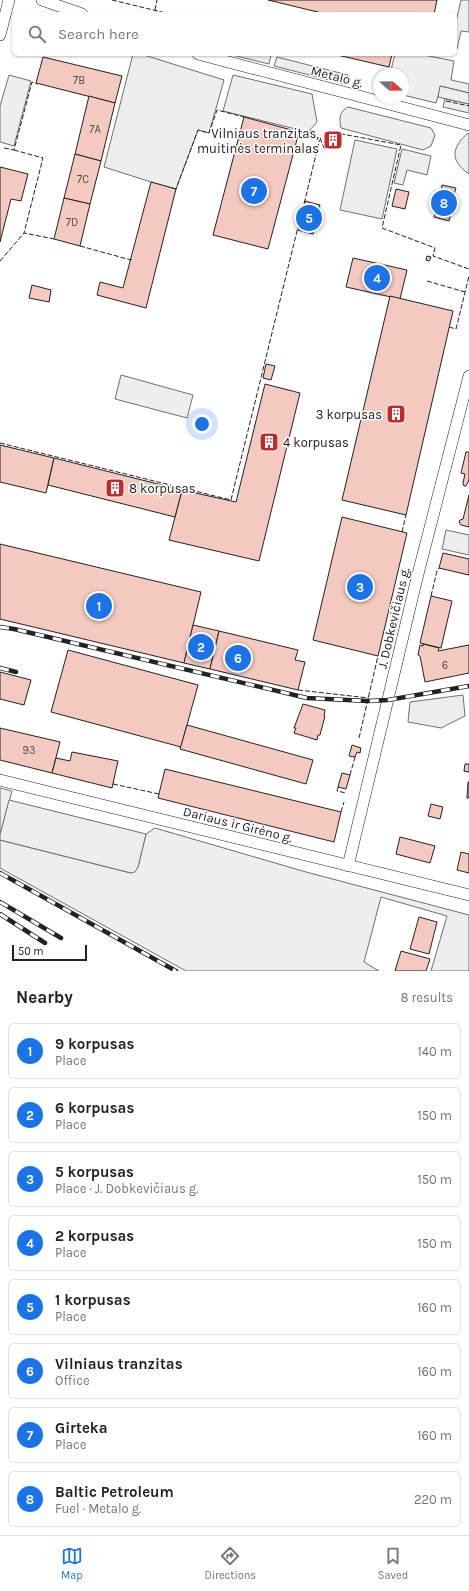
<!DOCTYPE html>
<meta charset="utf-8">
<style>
body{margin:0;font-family:Karla,sans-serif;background:#f6f6f6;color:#202124}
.compass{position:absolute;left:373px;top:68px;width:36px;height:36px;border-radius:50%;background:#fff;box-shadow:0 1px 3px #0004;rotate:110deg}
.scale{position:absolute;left:12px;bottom:10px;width:75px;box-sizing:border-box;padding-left:4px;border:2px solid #222;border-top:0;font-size:11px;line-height:14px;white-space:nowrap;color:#222;-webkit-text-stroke:3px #fff;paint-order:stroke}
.you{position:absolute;left:202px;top:424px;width:14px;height:14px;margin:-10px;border:3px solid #fff;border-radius:50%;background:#1a73e8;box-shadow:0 0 0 6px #1a73e833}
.badge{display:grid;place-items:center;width:26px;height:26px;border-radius:50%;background:#1a73e8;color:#fff;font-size:13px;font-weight:700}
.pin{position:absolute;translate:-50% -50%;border:2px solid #fff;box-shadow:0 1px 4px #0006}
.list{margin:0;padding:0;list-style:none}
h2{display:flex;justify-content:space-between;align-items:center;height:52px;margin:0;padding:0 16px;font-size:17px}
h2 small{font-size:13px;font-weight:400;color:#757577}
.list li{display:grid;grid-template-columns:26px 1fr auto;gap:12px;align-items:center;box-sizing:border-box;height:56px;margin:0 8px 8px;padding:0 8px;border:1px solid #e0e0e0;border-radius:6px}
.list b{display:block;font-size:15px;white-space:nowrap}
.list p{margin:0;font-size:13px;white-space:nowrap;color:#757577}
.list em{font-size:13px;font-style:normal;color:#757577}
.icon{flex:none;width:22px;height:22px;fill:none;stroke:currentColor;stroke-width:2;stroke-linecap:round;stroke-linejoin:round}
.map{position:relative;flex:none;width:469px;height:971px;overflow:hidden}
.search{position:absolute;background:#fff;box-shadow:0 1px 3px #0004;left:12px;right:12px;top:12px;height:44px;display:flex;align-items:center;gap:10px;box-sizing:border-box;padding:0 14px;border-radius:6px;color:#757577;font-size:15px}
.sheet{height:564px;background:#fff}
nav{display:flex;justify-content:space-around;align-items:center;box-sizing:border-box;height:56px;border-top:1px solid #e0e0e0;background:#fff;font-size:11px;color:#757577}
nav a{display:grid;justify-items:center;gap:2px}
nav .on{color:#1a73e8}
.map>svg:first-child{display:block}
.green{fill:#eee;stroke:#6f6f6f}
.parking{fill:#ededed;stroke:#6f6f6f}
.building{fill:#f3c9c0;stroke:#222}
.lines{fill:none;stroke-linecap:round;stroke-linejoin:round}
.minor-casing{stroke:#222;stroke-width:12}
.minor{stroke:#fff;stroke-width:11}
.rail-casing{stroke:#222;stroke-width:4.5}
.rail{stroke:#fff;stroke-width:3;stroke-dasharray:9;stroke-linecap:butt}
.fence{stroke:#222;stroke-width:1;stroke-dasharray:5 2;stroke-linecap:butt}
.labels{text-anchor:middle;stroke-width:3;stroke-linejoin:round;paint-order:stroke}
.number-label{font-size:11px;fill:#564c4a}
.street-label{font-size:13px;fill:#222;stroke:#fff}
.poi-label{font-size:13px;fill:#222;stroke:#fff;text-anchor:end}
</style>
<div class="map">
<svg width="469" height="971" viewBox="0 0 469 971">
<rect width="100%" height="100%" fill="#fff"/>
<!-- green -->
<g class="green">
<polygon points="461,0 469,0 469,32 461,31 457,49 455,49 455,26"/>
<polygon points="395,54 419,54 454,61 451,80 469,84 469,93 441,86 436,103 403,95 403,74 390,74"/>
<polygon points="9,75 31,81 14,146 0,142 0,106"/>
<polygon points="233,75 312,94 317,122 308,132 223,111"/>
<polygon points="445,99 469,104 469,113 443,107"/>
<path d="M348,107L431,128L435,135L431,146L423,150L341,128C339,119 339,112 348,107Z"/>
<path d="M468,133L469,134V174C450,161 451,148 468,133Z"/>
<polygon points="121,375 193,395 187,418 115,399"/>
<polygon points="0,788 12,791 0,835"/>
<polygon points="155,828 306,872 469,915 469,971 431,971 447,916 381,897 364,962 379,971 186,971 0,868 0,840 131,873 138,867 146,834"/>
</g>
<!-- parking -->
<g class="parking">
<polygon points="133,54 141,54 224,80 209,133 198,130 176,189 151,182 104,167"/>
<polygon points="228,54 266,54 271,55 269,64"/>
<polygon points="277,57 348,75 345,84 274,66"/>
<polygon points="440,86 469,93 469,104 438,97"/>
<polygon points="355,140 397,149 382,219 340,210"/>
<polygon points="402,149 431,156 427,175 407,170 403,185 394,183"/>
<polygon points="446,530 469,535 469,555 442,549"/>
<polygon points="463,695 465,716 441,728 408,722 410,702"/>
<polygon points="9,800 146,834 138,867 135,872 131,873 0,840 0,835"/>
</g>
<!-- building -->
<g class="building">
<polygon points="268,0 437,0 434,14 326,14"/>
<polygon points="333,54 392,54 389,67"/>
<polygon points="43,57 122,76 115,103 36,83"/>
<polygon points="89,96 115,103 101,161 75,154"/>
<polygon points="244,117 299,132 268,249 213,235"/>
<polygon points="333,135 336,143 333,145 330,136"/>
<polygon points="75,154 101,161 90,204 64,198"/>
<polygon points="0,167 28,174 21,201 11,199 0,242"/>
<polygon points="151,182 176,189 146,308 97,295 100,282 123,288"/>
<polygon points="442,185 456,188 451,204 453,205 449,221 434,217 438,201 439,201"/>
<polygon points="396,189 409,192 405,209 392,206"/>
<polygon points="64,198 90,204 80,246 54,239"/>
<polygon points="305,201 320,205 313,234 298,230"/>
<polygon points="427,256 431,257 429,261 426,260"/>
<polygon points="353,258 407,270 400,299 346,287"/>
<polygon points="32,285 51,290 49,302 29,298"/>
<polygon points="390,296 453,311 406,515 342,500"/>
<polygon points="266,364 275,366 271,380 263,378"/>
<polygon points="265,384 300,393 259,561 169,540 182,490 236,502"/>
<polygon points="0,445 54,458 46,493 0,482"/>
<polygon points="466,452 469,452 469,480 466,486 464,486 463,483 465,474 461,473"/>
<polygon points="54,458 182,490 175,517 48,485"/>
<polygon points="469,495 469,527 461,525 459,522 460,520 463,519"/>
<polygon points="342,517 407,533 378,656 313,640"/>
<polygon points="0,544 201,592 184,663 0,619"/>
<polygon points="443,553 469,559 469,575 439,568"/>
<polygon points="431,596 452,601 441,648 420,643"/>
<polygon points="193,625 219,631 210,669 184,663"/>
<polygon points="219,631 298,650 295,660 305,662 298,690 210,669"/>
<polygon points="423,644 439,648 438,651 469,645 469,673 425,682 420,656 418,655 420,645 423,646"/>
<polygon points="68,650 198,685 181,747 51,712"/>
<polygon points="0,672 31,680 24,705 0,699"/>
<polygon points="303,704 325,710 324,716 325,716 320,735 318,735 317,740 294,733 296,728 294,728"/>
<polygon points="187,725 313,760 306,784 180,749"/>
<polygon points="0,728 60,742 52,773 0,760"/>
<polygon points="352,745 361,748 360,753 357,752 355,757 349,756"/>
<polygon points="72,752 118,761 112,788 52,773 56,758 70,761"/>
<polygon points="465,764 469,764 469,772 464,771"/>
<polygon points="165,769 341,812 334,842 158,798"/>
<polygon points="342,773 350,775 346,789 338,787"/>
<polygon points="468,782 469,782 469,798 467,798"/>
<polygon points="431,804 443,807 440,819 428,816"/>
<polygon points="400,837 435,846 430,863 396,854"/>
<polygon points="461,852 469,854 469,873 457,870"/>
<polygon points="419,917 437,922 429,954 410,949"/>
<polygon points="401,951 430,959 426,971 395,971"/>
</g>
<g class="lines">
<defs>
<g id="minor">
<polyline points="42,0 82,14"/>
<polyline points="0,35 9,0"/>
<polyline points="198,54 469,125"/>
<polyline points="0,780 469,895"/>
<polyline points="348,866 417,578 469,376"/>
</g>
</defs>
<!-- minor casing -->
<use href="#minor" class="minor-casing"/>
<!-- minor -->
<use href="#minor" class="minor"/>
<defs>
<g id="rail">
<polyline points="0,627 14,629 307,698 368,701 388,700 469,686"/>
<polyline points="0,668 16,672"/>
<polyline points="0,873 176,971"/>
<polyline points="0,902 61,938"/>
<polyline points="0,914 45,943"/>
</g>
</defs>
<!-- rail casing -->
<use href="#rail" class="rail-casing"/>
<!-- rail -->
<use href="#rail" class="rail"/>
<!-- fence -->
<g class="fence">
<polyline points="112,0 170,14"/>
<polyline points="155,10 157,0"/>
<polyline points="446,101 469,106"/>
<polyline points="299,132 320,138 304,204"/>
<polyline points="333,135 342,134 401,145 382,228 435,248 433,256 469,269"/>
<polyline points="320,138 324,148 333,145"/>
<polyline points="4,148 14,150 32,82 38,84"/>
<polyline points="14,150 43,158 24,233"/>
<polyline points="173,188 176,189 198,130 209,133 217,110 244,117"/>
<polyline points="80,246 131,260 131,258"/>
<polyline points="0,261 24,233 54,239"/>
<polyline points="427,281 465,292"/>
<polyline points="449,327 456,329 469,276"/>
<polyline points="0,443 231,500 298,227"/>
<polyline points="402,532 406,515"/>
<polyline points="431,596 437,571 439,568"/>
<polyline points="298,690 369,698"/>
<polyline points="359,738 378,656"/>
<polyline points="350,775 355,757"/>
<polyline points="113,784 159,794"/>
<polyline points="338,787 337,791 346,793"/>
<polyline points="341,812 344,802"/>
</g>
</g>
<!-- icons -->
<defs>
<symbol id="building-square" viewBox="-11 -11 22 22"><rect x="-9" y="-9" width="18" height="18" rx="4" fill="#c62828" stroke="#fff"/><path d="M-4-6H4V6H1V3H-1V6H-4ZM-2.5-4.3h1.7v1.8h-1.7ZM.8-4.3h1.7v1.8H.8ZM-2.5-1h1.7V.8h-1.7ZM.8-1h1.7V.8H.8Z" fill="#fff"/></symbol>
</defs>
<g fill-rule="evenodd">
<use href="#building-square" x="322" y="129" width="22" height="22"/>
<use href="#building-square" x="385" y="403" width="22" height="22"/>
<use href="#building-square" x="258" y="431" width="22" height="22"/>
<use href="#building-square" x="104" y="477" width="22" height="22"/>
</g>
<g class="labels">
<!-- number labels -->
<g class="number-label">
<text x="79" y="84">7B</text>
<text x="95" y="133">7A</text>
<text x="83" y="183">7C</text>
<text x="72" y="226">7D</text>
<text x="445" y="669">6</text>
<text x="29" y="754">93</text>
</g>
<!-- street labels -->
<g class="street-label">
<text transform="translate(337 76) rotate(14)" y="5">Metalo g.</text>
<text transform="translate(393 618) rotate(-77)" y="5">J. Dobkevičiaus g.</text>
<text transform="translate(238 824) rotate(14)" y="5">Dariaus ir Girėno g.</text>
</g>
<!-- poi labels -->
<g class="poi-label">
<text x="319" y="138">Vilniaus tranzitas,<tspan x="319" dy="15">muitinės terminalas</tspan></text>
<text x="382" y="419">3 korpusas</text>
<text x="283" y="447" text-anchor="start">4 korpusas</text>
<text x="129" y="493" text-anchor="start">8 korpusas</text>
</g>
</g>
</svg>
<svg class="compass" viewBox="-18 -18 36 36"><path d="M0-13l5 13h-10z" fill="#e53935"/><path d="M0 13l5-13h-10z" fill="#757577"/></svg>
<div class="scale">50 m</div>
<div class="you"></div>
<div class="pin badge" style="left:99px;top:606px">1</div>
<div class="pin badge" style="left:201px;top:647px">2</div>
<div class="pin badge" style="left:360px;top:587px">3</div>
<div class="pin badge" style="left:377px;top:278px">4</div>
<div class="pin badge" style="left:309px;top:218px">5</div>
<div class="pin badge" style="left:238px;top:658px">6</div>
<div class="pin badge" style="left:254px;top:191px">7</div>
<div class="pin badge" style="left:444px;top:203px">8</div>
<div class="search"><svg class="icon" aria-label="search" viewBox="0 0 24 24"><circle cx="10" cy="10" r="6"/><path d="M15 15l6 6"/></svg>Search here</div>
</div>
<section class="sheet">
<h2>Nearby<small>8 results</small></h2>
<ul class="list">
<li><span class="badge">1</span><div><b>9 korpusas</b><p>Place</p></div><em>140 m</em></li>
<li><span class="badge">2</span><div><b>6 korpusas</b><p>Place</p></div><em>150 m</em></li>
<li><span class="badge">3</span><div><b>5 korpusas</b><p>Place · J. Dobkevičiaus g.</p></div><em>150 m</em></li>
<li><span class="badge">4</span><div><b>2 korpusas</b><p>Place</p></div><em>150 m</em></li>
<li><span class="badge">5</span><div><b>1 korpusas</b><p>Place</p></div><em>160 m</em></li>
<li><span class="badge">6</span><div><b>Vilniaus tranzitas</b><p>Office</p></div><em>160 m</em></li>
<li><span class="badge">7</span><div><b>Girteka</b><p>Place</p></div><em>160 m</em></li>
<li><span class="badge">8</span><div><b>Baltic Petroleum</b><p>Fuel · Metalo g.</p></div><em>220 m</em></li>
</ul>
</section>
<nav>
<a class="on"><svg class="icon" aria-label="map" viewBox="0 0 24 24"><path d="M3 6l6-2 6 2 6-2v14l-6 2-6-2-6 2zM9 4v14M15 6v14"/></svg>Map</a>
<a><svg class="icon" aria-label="directions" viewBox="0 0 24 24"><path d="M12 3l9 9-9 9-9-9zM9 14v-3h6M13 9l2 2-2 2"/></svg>Directions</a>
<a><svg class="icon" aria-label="saved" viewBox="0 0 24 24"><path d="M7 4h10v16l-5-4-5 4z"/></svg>Saved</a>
</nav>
